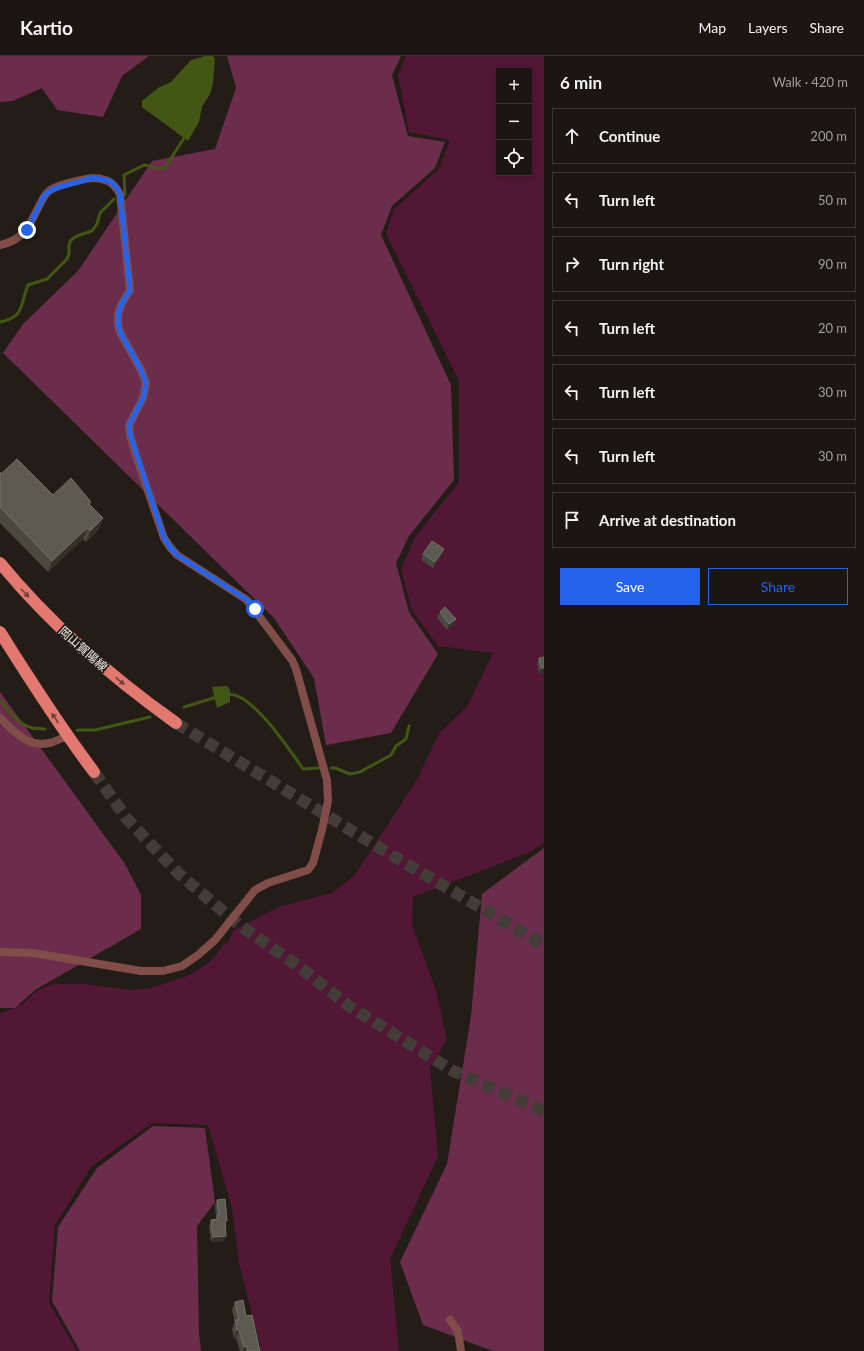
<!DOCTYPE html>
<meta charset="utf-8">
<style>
body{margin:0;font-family:Lato,"Noto Sans JP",sans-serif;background:#241f1a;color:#f1f3f6}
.controls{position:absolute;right:12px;top:12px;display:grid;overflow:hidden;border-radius:0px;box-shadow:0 2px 10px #0003}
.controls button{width:36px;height:36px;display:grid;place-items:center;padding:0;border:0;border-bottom:1px solid #393531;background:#1b1611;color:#f1f3f6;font:20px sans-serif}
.stop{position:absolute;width:12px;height:12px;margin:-9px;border:3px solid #2563eb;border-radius:50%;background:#fff}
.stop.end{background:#2563eb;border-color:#fff;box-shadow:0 1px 4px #0008}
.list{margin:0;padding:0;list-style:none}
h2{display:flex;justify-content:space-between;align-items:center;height:52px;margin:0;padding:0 16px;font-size:17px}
h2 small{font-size:13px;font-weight:400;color:#a09f9f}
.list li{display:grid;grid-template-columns:26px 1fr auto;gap:12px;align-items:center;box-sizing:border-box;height:56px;margin:0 8px 8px;padding:0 8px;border:1px solid #393531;border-radius:0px}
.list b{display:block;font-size:15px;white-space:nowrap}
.list em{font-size:13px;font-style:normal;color:#a09f9f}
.actions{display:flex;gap:8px;padding:12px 16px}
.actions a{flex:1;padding:9px 0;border:1px solid #2563eb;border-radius:0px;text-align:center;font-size:14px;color:#2563eb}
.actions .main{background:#2563eb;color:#fff}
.icon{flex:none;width:22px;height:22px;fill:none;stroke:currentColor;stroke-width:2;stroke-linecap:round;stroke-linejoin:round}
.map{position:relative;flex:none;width:544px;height:1295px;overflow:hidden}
header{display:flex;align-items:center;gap:24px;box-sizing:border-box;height:56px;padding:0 20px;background:#1b1611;border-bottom:1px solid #393531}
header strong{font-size:19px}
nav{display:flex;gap:22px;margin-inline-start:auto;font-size:14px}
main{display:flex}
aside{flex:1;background:#1b1611}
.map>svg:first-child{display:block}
.green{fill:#521735;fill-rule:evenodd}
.forest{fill:#6b2d4b}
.water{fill:#415713}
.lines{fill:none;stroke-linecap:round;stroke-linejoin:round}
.stream{stroke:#415713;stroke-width:3}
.primary-tunnel{stroke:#433c37;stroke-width:12;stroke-dasharray:12 6;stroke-linecap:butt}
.street{stroke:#804d48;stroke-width:8}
.primary{stroke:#e27870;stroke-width:12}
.wall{fill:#4b483f}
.shaded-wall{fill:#342f27}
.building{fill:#5d5a51;stroke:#75716a}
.oneway{fill:#70413b}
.route{stroke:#2563eb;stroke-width:5}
.labels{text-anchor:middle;stroke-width:3.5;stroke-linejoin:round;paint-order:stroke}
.street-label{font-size:12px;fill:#f4efeb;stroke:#241d17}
</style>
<header>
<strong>Kartio</strong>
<nav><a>Map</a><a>Layers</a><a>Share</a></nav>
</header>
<main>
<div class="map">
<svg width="544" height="1295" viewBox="0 0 544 1295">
<rect width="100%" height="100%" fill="#241d17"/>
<!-- green -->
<path class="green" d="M406,0H544V787L530,796L413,841L412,869L436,934L447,984L430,1011L438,1100L390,1203L399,1295H261L260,1288L239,1207L232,1152L208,1069L152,1067L91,1111L55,1169L49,1247L77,1295H0V958L23,948L37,935L52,928H85L131,934L151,932L190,919L211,905L225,887L227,888L234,874L281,850L332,837L355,819L418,722L439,677L467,651L493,597L438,590L412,555L401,513L415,481L459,426V325L419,244L386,178L394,153L439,113L450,84L409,76L398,19ZM499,15H529V117H499Z"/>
<!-- forest -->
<g class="forest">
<polygon points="0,0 149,0 122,20 103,61 57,54 42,32 13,45 0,46"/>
<polygon points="227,0 401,0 392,19 408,80 445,86 435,112 392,150 381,179 451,329 454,424 409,480 396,507 409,556 438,598 391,677 326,689 314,622 274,562 3,297 23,268 78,215 152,105 215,93 236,32"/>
<polygon points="0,636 125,808 141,839 141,873 35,934 15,952 0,952"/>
<polygon points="544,792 544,1295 493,1295 423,1269 400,1206 447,1108 471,960 482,838"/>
<polygon points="153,1070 205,1072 215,1146 197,1170 199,1277 201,1295 80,1295 52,1245 58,1171 97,1112"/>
</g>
<!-- water -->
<g class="water">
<polygon points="205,0 213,0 215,3 213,28 210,38 202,51 199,66 188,85 142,51 142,45 158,32 171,26 191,4"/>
<polygon points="227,630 230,634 230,646 217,652 212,631"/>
</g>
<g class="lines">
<!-- stream -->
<g class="stream">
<polyline points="125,139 124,119 144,109 164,113 186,79"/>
<path d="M0,266C26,260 19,250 28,229L47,223L67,203L69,198V189L71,184L77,180L92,175L97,168L100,157L114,143"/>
<path d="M227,639C249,632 291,696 303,713L319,712"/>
<path d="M0,645C9,654 19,669 32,672C36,673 41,672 45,673"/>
<polyline points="184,651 217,641"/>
<polyline points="77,674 95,674 150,661"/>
<polyline points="331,712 335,712 350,718 360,716 391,699 396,690 406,683 409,670"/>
</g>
<!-- primary-tunnel -->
<g class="primary-tunnel">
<polyline points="176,667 383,794 544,889"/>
<polyline points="94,716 127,763 179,818 238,868 297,909 349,950 453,1015 544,1055"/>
</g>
<!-- street -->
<g class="street">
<path d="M0,189C24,184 29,170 39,150C42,145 44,139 49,135C56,129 83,123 93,122C98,122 103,123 108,125C113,127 117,133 120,138L130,234L121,249L118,259V268L120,276L141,314L146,327L143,342L129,369L130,379L135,397L164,482L170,491L177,499L247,544L292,604L296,613L327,724L328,745L322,774L313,807L308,814L268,827L255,834L215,884L198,899L182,910L163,915H141L33,897L0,896"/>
<path d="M0,662C14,675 27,692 49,687C55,686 61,682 67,680"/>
<polyline points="450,1264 458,1275 461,1295"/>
</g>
<!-- primary -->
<g class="primary">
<path d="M0,507C52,570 110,620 176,667"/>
<path d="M0,576C30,624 60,671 94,716"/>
</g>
</g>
<!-- wall -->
<g class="wall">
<polygon points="0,416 1,418 53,439 90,449 103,462 99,473 86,486 83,483 48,516 0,467"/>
<polygon points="423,498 442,499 433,512 421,504"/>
<polygon points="440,556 456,563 453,569 447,574 437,562"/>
<polygon points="544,601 544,618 539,618 537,608 539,602"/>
<polygon points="217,1144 226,1170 224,1185 211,1186 209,1170 211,1164 216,1164 216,1162 215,1149"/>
<polygon points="235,1246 246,1260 260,1295 240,1295 236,1282 234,1283 232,1273 235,1266 232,1254"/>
</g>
<!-- shaded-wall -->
<g class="shaded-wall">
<polygon points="103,462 99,473 86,486 90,475"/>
<polygon points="87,472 83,483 48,516 52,505"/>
<polygon points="444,493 442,499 433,512 435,506"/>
<polygon points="456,563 453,569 447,574 449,568"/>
<polygon points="541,612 544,612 544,618 539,618"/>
<polygon points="226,1180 224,1185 211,1186 213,1181"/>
<polygon points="237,1274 239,1274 236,1282 234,1283"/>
<polygon points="247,1290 245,1295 243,1295 244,1291"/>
</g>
<!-- building -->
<g class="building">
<polygon points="17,403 53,439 71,422 91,446 89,448 103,462 90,475 87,472 52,505 0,451 0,416 1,418"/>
<polygon points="432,485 444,493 435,506 423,498"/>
<polygon points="445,551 456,563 449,568 440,556"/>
<polygon points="544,601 544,612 541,612 539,602"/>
<polygon points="225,1143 227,1165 225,1165 226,1180 213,1181 211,1164 218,1163 217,1159 219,1159 217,1144"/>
<polygon points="243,1244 246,1260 252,1259 260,1295 248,1295 247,1290 244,1291 239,1274 237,1274 235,1264 239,1264 235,1246"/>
</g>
<!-- one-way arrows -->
<defs><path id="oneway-solid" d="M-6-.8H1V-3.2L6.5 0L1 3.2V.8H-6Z"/></defs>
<g class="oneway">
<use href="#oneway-solid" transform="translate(25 537) rotate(46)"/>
<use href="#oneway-solid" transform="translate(120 625) rotate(39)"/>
<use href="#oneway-solid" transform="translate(55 662) rotate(-124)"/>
</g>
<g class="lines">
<!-- route -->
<polyline class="route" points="27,174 44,140 53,133 92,122 100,123 110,125 116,131 120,138 130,234 121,249 118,259 118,268 120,276 141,314 146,327 143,342 129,369 130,378 164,482 170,491 177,499 247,544 255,553"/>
</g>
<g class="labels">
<!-- street labels -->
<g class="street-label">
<text transform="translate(83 593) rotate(42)" y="4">岡山賀陽線</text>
</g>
</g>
</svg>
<div class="controls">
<button>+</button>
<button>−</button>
<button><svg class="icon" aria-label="locate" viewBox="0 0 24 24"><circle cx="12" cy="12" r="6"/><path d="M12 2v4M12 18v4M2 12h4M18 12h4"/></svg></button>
</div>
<div class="stop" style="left:255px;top:553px"></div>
<div class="stop end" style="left:27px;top:174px"></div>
</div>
<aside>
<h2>6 min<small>Walk · 420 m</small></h2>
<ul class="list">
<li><svg class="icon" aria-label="ahead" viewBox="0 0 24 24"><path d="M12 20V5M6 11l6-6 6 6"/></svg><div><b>Continue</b></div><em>200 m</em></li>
<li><svg class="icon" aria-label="left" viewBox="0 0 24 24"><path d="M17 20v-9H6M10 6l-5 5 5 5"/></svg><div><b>Turn left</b></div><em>50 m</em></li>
<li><svg class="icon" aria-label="right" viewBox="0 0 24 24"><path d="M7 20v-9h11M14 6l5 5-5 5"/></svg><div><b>Turn right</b></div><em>90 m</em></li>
<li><svg class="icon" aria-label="left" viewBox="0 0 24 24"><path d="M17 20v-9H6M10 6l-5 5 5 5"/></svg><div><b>Turn left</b></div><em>20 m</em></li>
<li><svg class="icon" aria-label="left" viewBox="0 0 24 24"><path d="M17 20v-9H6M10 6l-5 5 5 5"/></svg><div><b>Turn left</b></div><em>30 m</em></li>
<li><svg class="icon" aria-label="left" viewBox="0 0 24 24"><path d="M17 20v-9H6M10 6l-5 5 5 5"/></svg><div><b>Turn left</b></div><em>30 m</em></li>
<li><svg class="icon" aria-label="arrive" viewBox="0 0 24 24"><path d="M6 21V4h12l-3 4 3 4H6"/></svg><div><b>Arrive at destination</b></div></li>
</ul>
<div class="actions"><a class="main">Save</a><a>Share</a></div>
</aside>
</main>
